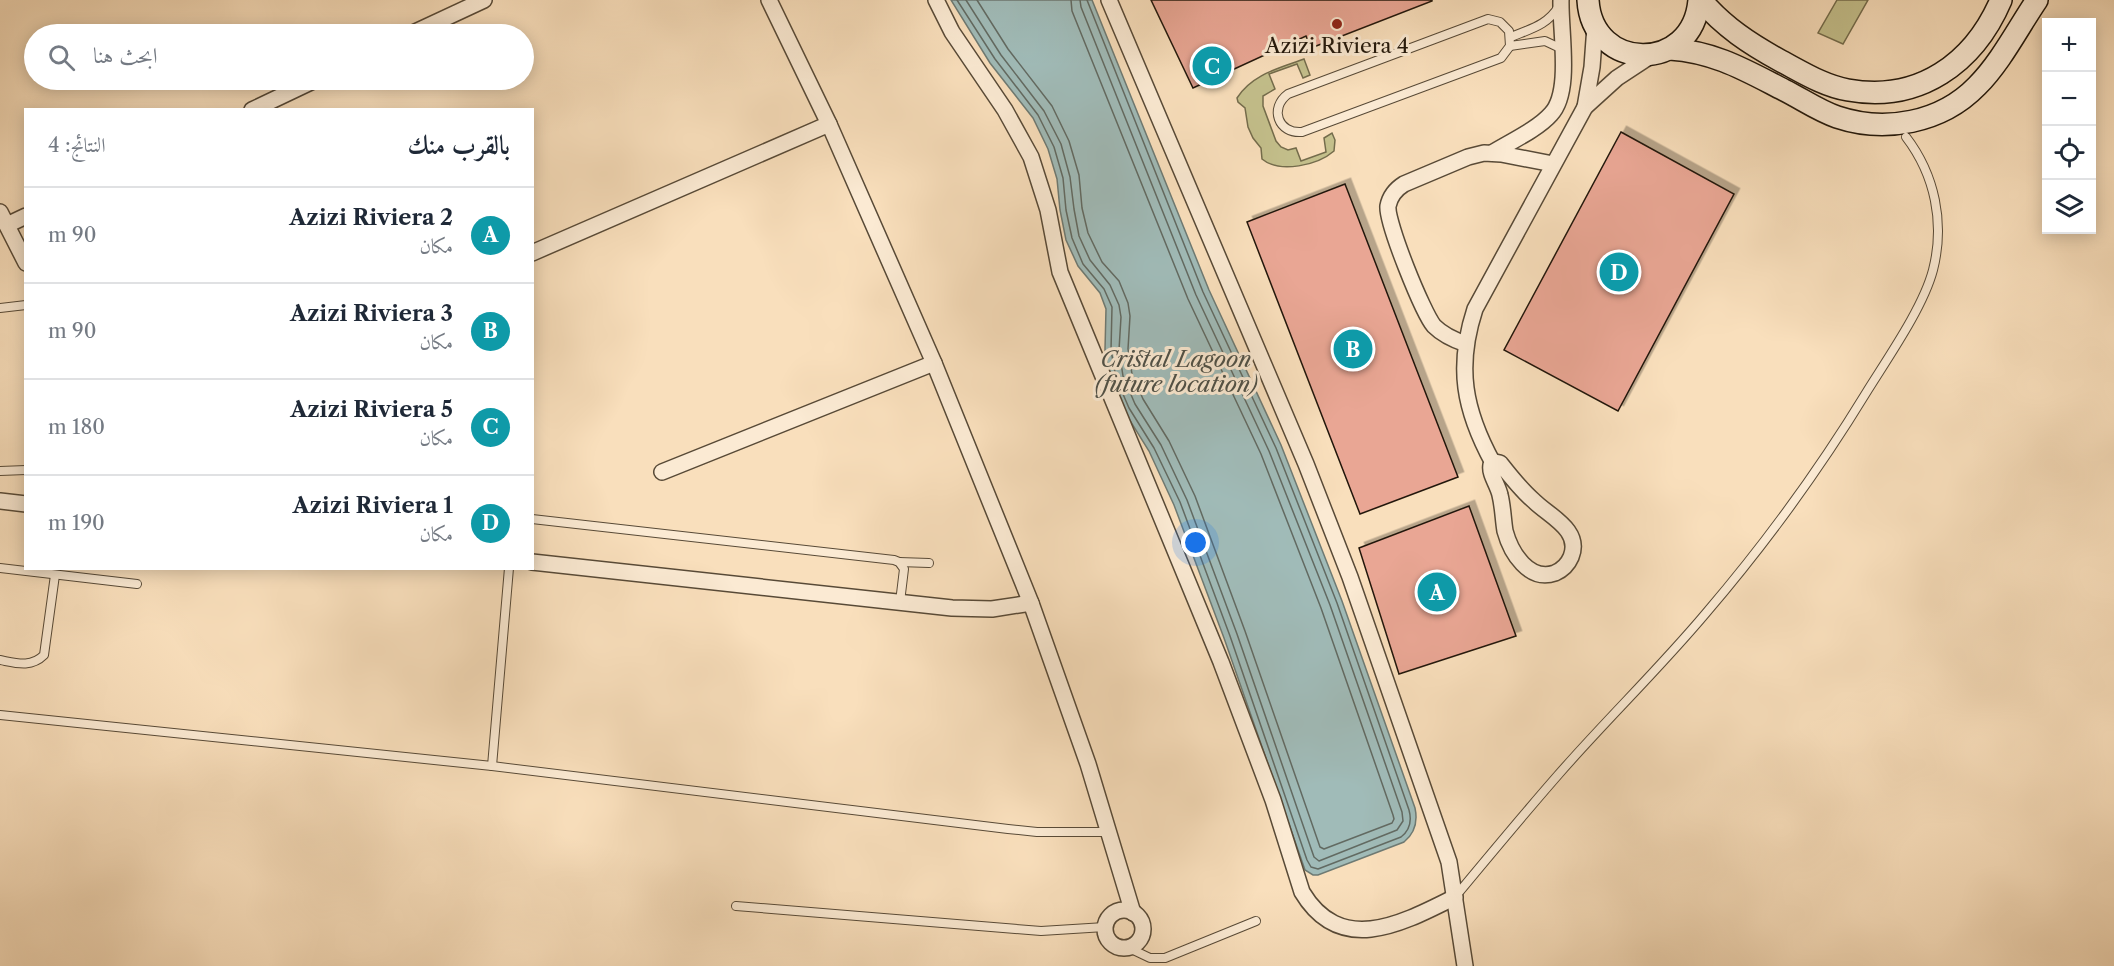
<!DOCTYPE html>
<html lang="ar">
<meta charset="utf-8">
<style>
body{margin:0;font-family:"Libre Caslon Text",Amiri,serif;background:#f6f6f7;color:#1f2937;direction:rtl}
.controls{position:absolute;right:18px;top:18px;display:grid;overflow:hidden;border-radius:0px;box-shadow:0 3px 15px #0003}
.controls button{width:54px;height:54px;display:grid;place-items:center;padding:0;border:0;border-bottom:2px solid #e0e1e3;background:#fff;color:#1f2937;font:30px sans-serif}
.you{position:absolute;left:1196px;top:543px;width:21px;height:21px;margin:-15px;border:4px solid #fff;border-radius:50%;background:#1a73e8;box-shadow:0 0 0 9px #1a73e833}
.badge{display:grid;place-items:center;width:39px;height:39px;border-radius:50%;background:#8f2418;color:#fff;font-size:20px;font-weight:700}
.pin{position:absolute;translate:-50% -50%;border:3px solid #fff;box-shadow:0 2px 6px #0006}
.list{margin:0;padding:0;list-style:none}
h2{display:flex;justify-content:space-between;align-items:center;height:78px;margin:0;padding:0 24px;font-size:26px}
h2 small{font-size:20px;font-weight:400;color:#747a83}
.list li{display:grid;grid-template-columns:39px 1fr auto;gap:18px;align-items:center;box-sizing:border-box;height:96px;padding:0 24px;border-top:2px solid #e0e1e3}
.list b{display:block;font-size:22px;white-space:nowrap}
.list p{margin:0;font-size:20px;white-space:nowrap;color:#747a83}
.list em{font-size:20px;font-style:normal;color:#747a83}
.icon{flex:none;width:33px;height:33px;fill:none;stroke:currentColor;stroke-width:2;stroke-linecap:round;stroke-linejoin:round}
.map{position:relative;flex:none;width:2114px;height:966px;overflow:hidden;direction:ltr}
.search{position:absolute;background:#fff;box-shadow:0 3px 15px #0003;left:24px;top:24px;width:510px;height:66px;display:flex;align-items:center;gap:15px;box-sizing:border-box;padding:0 21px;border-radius:33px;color:#747a83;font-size:22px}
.panel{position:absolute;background:#fff;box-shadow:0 3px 15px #0003;left:24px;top:108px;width:510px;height:462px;border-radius:0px;direction:rtl}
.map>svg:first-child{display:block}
.green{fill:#c4c08c;stroke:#746c4c;stroke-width:1.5}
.water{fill:#a0bbb8;stroke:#6e7a73;stroke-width:1.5}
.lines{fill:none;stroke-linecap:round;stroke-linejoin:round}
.shore{stroke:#626a62;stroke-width:1.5}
.building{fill:#e9a694;stroke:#23180b;stroke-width:1.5;filter:url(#shadow)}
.lane-casing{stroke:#584a37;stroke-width:10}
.street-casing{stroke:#584a37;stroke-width:18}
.secondary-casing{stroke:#23180b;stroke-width:24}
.lane{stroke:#fbead3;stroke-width:8}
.street{stroke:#fbead3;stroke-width:15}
.secondary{stroke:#fbead3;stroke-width:21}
.poi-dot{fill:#8f2418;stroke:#fbead3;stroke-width:2}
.labels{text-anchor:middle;stroke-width:6;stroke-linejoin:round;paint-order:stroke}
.poi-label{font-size:21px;fill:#23180b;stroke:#fbead3}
.water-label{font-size:22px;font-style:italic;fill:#4f5148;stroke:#fbead3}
</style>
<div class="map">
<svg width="2114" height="966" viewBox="0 0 2114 966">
<defs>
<filter id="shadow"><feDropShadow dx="5.5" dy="-5.5" stdDeviation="0" flood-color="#0004"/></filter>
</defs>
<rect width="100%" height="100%" fill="#f9dfbc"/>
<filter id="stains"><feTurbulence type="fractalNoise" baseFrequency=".00333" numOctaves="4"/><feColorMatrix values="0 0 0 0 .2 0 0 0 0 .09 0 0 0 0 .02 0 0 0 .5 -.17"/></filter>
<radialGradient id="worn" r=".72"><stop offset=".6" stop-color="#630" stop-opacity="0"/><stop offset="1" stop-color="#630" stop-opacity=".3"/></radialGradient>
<!-- green -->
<g class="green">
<polygon points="1837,0 1868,0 1843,44 1818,33"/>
<path d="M1304,59L1310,75L1303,78L1297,64L1269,74L1275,89L1263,96V106L1276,141L1281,147L1288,150L1296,148L1301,161L1326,152L1324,138L1332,133L1335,140L1334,151C1318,165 1280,174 1262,159L1261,148L1253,138L1248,127L1245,108L1238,102L1237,98C1252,74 1280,68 1304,59Z"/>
</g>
<!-- water -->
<path class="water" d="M951,0H1092L1209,290L1281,445L1342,601L1415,808C1418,822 1415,833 1404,842L1318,875H1313L1305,870L1224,638L1174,505L1149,451L1124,411L1110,380L1105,350L1106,309L1100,293L1078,266L1066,240L1060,210L1057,179L1048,149L1033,118L990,63Z"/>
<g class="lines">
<!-- shore -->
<g class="shore">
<path d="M957,0L995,59L1038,115L1054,147L1063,178L1066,210L1072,238L1083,264L1104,289L1112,307L1111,350L1116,378L1129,408L1154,448L1180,502L1230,636L1307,860L1311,867L1318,869L1401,837C1410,830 1412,821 1409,810L1337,603L1276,448L1203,292L1087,0"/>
<polyline points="966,0 1001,55 1044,111 1061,144 1070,177 1074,209 1079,236 1090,260 1110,285 1119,305 1121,317 1119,350 1123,376 1135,404 1161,445 1187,500 1237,634 1314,857 1319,861 1397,830 1403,821 1402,812 1330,605 1269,451 1196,295 1081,7 1080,0"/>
<polyline points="977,0 1008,49 1052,106 1069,141 1079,175 1082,208 1088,233 1102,262 1119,281 1128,303 1130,316 1128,349 1132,374 1143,399 1169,441 1195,496 1245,631 1320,847 1324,849 1392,823 1394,819 1393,815 1321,608 1261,454 1188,299 1072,11 1071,0"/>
</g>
</g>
<!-- building -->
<g class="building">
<polygon points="1151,0 1432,0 1432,1 1311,48 1306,36 1193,88"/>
<polygon points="1621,132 1734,194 1618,411 1504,350"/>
<polygon points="1345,184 1458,477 1360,514 1247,222"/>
<polygon points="1469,506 1516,636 1399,674 1359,548"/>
</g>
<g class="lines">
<defs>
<g id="lane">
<path d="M1488,19L1500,22L1509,31L1510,46L1501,58L1302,132C1278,134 1269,108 1288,94Z"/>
<path d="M1511,37C1530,29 1548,25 1559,6"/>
<polyline points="1510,46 1545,41 1562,49"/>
<polyline points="0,308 26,305"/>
<polyline points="0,471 26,470"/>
<polyline points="532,519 894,560 899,562 904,569 900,602"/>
<polyline points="899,562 929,563"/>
<polyline points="0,568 137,584"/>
<path d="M0,660C16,663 31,668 44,655L55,575"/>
<polyline points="0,715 492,766 1008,829 1037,832 1110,832"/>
<polyline points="492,766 509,568"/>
<path d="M1455,897C1489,856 1523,815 1558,775C1606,720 1659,669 1706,613C1765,544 1819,470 1866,393C1887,359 1923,308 1933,270C1945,223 1935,175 1906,137"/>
<polyline points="736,906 1041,931 1105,927"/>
<polyline points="1129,948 1150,958 1165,958 1256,921"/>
</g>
<g id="street">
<polyline points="769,0 829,124 934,363 1031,603 1088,764 1133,913"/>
<path d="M936,0L952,32L1005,110L1031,157L1048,210L1060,272L1221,662L1273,800L1302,892C1341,957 1403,923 1455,897"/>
<polyline points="1109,0 1306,464 1350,577 1449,862 1465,966"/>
<polyline points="411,34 484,0"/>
<polyline points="1585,107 1592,67 1595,26"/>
<polyline points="252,110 315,80"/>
<path d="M1492,153C1510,142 1538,129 1551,114C1572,92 1560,31 1561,0"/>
<polyline points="0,212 26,263"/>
<polyline points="7,225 26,216"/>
<polyline points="532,253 829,124"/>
<path d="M1466,344C1454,340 1443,335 1434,326C1423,313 1386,222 1388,206C1390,196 1396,189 1404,184L1468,157L1484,153L1501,154L1553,164"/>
<path d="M1495,462L1500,463C1511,477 1521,490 1534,501C1549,516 1582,530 1571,557C1568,564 1562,570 1555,573C1529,582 1511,553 1505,531C1503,519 1503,507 1500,495C1498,485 1489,474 1491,465Z"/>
<path d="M1493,463C1464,410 1456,367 1475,309L1585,107L1617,78L1652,55"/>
<polyline points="662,472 934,363"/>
<polyline points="0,501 26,504"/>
<polyline points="532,562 952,608 992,609 1031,603"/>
<circle cx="1124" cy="929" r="19"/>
</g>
<g id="secondary">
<path d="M1588,0C1592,72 1693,74 1699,0"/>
<path d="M1701,0C1724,27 1750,44 1781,61C1802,72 1824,86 1848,90C1919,103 1974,63 2001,0"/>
<path d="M1670,49C1715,52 1745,70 1784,90C1802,99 1819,111 1837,117C1885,133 1941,123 1977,86C2001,62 2018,28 2037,0"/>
</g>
</defs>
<!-- lane casing -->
<use href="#lane" class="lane-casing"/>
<!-- street casing -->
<use href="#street" class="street-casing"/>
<!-- secondary casing -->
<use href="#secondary" class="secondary-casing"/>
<!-- lane -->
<use href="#lane" class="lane"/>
<!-- street -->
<use href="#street" class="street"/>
<!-- secondary -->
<use href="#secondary" class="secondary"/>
</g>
<!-- markers -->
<circle class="poi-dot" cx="1337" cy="24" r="6"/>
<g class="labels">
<!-- poi labels -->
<g class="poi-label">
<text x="1337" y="53">Azizi Riviera 4</text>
</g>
<!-- water labels -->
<g class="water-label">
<text x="1176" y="367">Cristal Lagoon<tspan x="1176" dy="25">(future location)</tspan></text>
</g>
</g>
<rect width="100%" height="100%" filter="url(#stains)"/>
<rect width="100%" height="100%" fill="url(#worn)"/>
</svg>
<div class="controls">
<button>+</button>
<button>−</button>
<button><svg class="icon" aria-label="locate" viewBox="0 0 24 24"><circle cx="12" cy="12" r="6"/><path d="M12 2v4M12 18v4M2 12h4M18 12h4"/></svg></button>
<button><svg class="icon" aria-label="layers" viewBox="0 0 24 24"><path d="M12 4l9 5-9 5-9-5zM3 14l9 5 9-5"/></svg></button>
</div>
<div class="you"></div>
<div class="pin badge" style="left:1437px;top:592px;background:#0f9aa8">A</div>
<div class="pin badge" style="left:1353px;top:349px;background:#0f9aa8">B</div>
<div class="pin badge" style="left:1212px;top:66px;background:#0f9aa8">C</div>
<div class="pin badge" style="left:1619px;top:272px;background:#0f9aa8">D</div>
<div class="search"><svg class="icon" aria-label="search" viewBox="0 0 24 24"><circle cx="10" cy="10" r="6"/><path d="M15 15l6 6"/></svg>ابحث هنا</div>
<section class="panel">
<h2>بالقرب منك<small>النتائج: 4</small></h2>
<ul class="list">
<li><span class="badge" style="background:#0f9aa8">A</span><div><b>Azizi Riviera 2</b><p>مكان</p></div><em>90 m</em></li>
<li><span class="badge" style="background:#0f9aa8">B</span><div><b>Azizi Riviera 3</b><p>مكان</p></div><em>90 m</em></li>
<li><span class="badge" style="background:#0f9aa8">C</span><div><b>Azizi Riviera 5</b><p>مكان</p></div><em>180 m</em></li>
<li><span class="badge" style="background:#0f9aa8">D</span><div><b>Azizi Riviera 1</b><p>مكان</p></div><em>190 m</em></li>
</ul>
</section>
</div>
